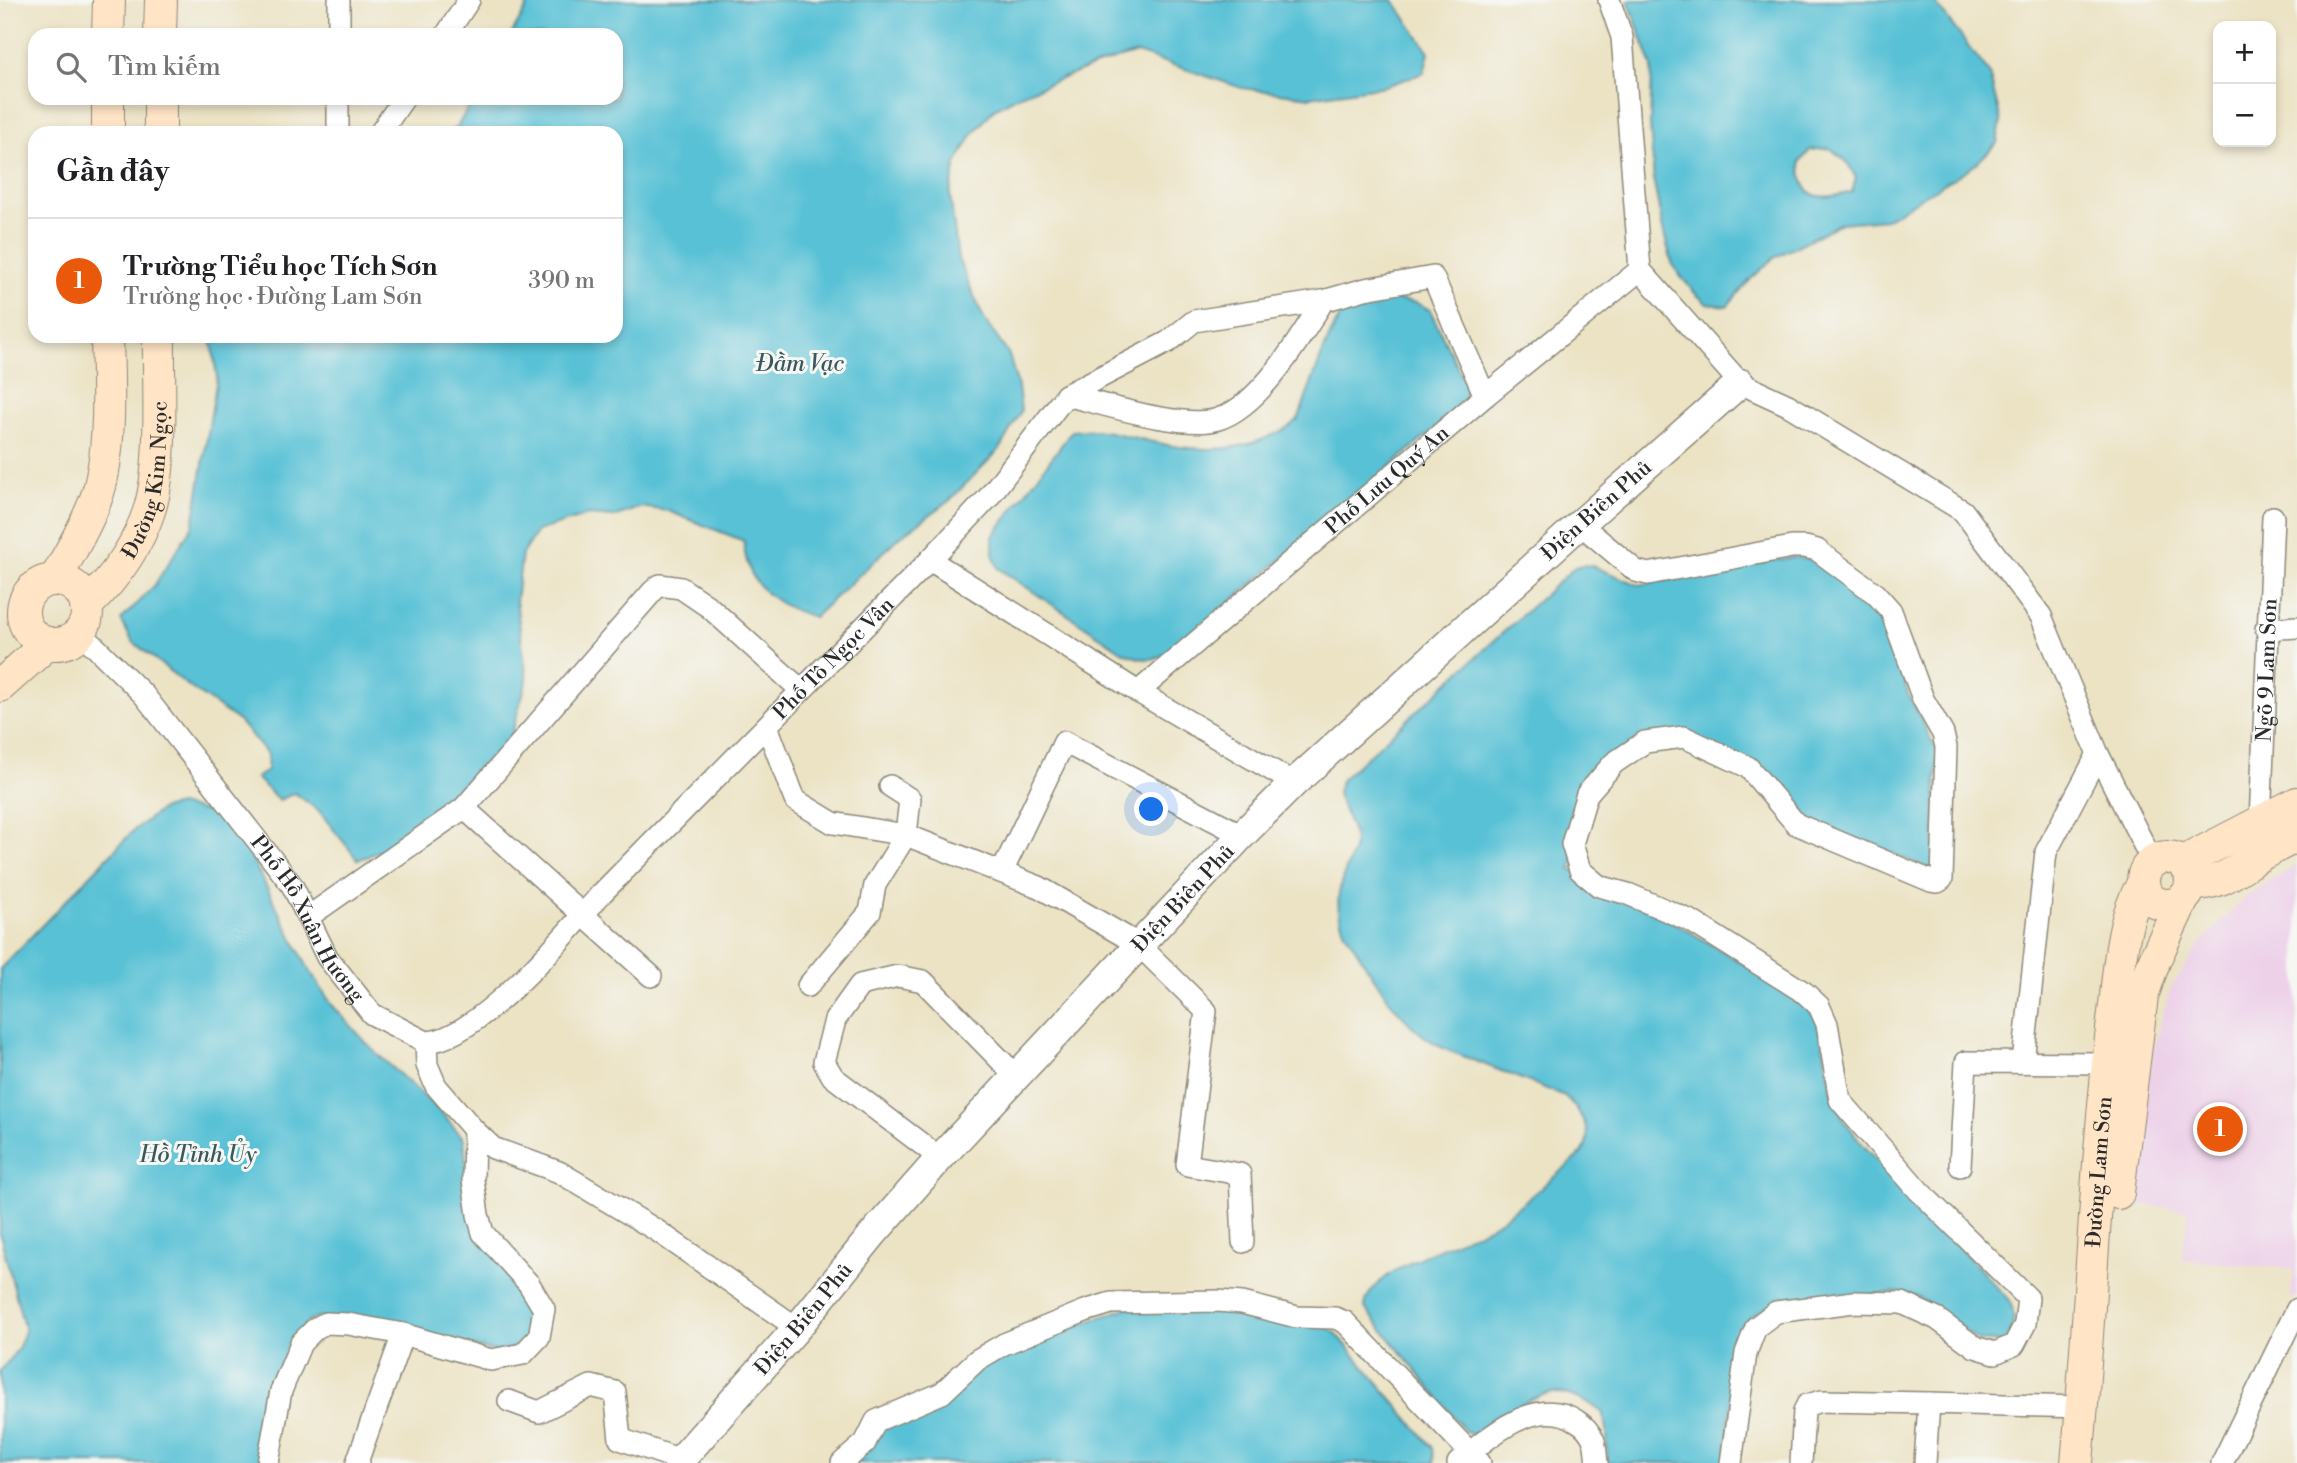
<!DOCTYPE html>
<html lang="vi">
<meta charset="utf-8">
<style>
body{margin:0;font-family:"Libre Bodoni",serif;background:#f2f2f2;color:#202124}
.controls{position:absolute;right:21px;top:21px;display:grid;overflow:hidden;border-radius:14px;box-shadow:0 4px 10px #0003}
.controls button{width:63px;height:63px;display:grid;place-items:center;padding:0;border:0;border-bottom:2px solid #e0e0e0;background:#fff;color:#202124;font:35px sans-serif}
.you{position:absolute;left:1152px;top:810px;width:24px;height:24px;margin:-18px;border:5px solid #fff;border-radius:50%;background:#1a73e8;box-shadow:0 0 0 10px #1a73e833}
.badge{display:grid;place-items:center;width:46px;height:46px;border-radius:50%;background:#ea580c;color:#fff;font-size:23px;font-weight:700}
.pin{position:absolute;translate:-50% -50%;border:4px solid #fff;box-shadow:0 2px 7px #0006}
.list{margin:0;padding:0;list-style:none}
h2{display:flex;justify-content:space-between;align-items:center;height:91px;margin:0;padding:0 28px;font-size:30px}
h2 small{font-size:23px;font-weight:400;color:#757577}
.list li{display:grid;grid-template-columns:46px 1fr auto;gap:21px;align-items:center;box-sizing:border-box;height:126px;padding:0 28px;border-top:2px solid #e0e0e0}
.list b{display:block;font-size:26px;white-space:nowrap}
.list p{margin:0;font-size:23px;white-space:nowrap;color:#757577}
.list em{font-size:23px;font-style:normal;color:#757577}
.icon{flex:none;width:38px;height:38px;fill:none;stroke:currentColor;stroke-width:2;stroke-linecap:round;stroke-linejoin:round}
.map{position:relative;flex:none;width:2297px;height:1463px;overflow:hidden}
.search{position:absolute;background:#fff;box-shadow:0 4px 10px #0003;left:28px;top:28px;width:595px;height:77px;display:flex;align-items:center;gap:18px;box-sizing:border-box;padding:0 24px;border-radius:21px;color:#757577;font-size:26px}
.panel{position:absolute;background:#fff;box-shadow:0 4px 10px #0003;left:28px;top:126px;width:595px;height:217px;border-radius:21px}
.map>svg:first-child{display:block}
.built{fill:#edd1e9}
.water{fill:#59c1d6;stroke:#427680;stroke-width:2;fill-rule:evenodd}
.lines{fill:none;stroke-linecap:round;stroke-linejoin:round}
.minor-casing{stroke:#8c8778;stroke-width:24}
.tertiary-casing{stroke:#8c8778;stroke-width:31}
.secondary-casing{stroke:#8c8778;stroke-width:34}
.minor{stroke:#fff;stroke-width:21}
.tertiary{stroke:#fff;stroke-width:28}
.secondary{stroke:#ffe4c6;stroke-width:32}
.labels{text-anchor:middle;stroke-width:6;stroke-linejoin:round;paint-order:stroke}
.street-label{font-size:21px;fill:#2b2b2b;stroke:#f6f6f2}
.water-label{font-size:23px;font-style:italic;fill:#39585e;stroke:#f6f6f2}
</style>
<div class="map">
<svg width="2297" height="1463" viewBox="0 0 2297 1463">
<rect width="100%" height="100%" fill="#f6f6f2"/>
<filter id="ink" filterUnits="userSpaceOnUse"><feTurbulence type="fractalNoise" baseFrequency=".0143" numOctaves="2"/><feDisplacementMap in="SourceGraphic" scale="14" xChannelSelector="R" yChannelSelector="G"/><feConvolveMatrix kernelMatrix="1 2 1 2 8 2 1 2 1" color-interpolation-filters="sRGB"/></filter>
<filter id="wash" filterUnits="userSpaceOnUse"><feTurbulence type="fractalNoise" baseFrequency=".00686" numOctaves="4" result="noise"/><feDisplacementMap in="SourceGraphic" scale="28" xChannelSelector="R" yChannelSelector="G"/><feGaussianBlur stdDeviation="1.57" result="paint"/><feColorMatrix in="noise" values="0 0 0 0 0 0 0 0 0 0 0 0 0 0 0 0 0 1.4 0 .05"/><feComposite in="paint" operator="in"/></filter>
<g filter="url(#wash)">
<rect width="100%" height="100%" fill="#ece3c5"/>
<!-- built -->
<polygon class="built" points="2297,865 2297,1297 2290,1297 2294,1269 2181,1260 2189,1211 2135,1204 2152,1054 2170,989 2201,943 2248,895"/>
<!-- water -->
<g class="water">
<path d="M531,0H1393L1429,52L1424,73L1385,86L1310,97L1242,88L1137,53L1094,66L1020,95L994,109L972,135L956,164L950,194L958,259L984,319L1009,355L1018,387L1021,411L999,450L949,501L901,536L814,617C775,605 745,586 744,541L668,511L641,507L614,517L588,515L537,531L522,554L516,601L527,680L509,743L409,834L385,849L358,860L319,811L295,793L279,800L256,778L267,771L268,755L240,722L191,688L132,641L121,620L154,586L193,525L217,377L211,336H616V133H446L457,127L474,98H616V35H511Z"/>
<path d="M1628,0H1933L1989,73L2001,121L1997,143L1975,165L1886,219L1841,223L1774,258L1751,279L1727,306L1707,304L1692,290L1673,266L1663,230L1654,183L1650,124L1652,67ZM1830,148L1847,162L1856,178L1852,192C1821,200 1801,202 1800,162L1810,150Z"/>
<path d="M1371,298L1394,299L1417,303L1430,310L1466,385L1464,404L1178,647C1155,660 1148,664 1123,652L998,568L993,554V536L1072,431C1107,428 1120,435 1153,442C1187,450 1227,453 1261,440C1275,434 1287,430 1298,419C1309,394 1333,310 1355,300C1359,298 1367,299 1371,298Z"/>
<path d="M1793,557L1813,560L1870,601L1880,611L1893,636L1908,694L1938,753L1933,867L1928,868L1810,821L1689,734L1604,768L1571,870L1675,923L1796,995L1818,1020L1834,1100L1846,1123L1864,1146L2008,1299C2017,1313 2014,1330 2005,1343L1979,1341L1919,1298L1909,1294L1898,1292L1777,1305C1756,1311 1744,1317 1738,1339L1725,1463H1607V1428L1602,1412C1547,1373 1528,1401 1482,1434L1473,1435L1465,1431L1365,1308C1365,1268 1470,1241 1499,1221C1528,1200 1555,1176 1582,1153C1595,1133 1580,1111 1565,1096L1445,1049C1398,1027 1373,974 1345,932C1335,909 1337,892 1346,869C1350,860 1354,852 1354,843C1355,820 1332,804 1340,781L1575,567L1583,565L1592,566L1639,585Z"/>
<path d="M179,805L215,814L231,827L248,851L307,966L332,1005L372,1049L438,1109L464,1139L469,1199L534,1313C528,1341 527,1345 499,1352L318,1317L308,1321L299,1332L258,1463H0V1371L18,1349L25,1331L0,1234V969L134,830L162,809Z"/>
<polygon points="1132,1306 1229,1307 1327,1327 1337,1334 1433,1448 1434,1463 851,1463 878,1429 1007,1350"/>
</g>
</g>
<g filter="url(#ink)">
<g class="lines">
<defs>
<g id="minor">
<polyline points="1609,0 1622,37 1640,270 1740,383 1788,405 1963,511 2041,616 2098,754 2152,861"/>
<polyline points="339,35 339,0"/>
<polyline points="446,35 469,0"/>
<polyline points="338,133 338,98"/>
<polyline points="380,133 404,98"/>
<path d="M1066,395C1103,404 1184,430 1218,419C1260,406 1301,337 1323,301L1365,289L1433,277L1485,396"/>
<polyline points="1580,524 1636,571 1648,574 1792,547 1805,547 1817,550 1876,594 1891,611 1923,699 1943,734 1946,747 1942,879 1938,882 1931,881 1796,824 1748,767 1684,737 1645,742 1614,763 1587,794 1572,844 1580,870 1599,886 1628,894 1691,921 1805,993 1819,1006 1827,1024 1840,1100 1919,1191 2028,1298 2025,1324 2014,1345 1995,1353 1975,1347 1937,1319 1902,1303 1854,1302 1776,1312 1756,1327 1746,1353 1731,1463"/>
<polyline points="930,560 988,498 1066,395 1168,342 1194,321 1323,301"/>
<polyline points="2266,629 2297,627"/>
<path id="s1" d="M79,631L144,695L292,885L327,957L372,1014L426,1042L427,1065L436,1086L474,1130L493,1148L559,1172L656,1230L797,1328"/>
<path id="s2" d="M1138,692L1485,396L1640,270"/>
<polyline points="767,726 795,800 833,823 906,835 1039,887 1138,944 1206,1011 1187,1165 1240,1174 1243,1242"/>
<polyline points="464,808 651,976"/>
<path id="s3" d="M2260,822L2273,517"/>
<polyline points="1002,872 1064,742 1242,835"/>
<polyline points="308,917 464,808 653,591 660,585 681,588 709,607 801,690"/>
<polyline points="808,986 870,912 875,885 906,835 910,799 890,786"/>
<path id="s4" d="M426,1042C476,1041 568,932 601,894L930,560L1138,692L1294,783"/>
<polyline points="2023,1062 2046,852 2098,754"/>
<polyline points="940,1158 833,1077 824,1062 835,1020 860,985 898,976 923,981 1016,1076"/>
<polyline points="1960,1166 1966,1062 2107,1063"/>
<polyline points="509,1401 539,1412 591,1386 615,1392 620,1439 681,1460"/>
<polyline points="268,1463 281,1391 301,1343 316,1328 326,1323 348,1324 403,1334 491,1360 523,1354 539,1337 544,1309 529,1284 483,1233 478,1215 473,1180 474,1130"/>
<polyline points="359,1463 357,1462 403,1334"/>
<polyline points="842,1463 865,1443 876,1421 942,1393 977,1360 1004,1344 1085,1311 1111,1303 1218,1301 1242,1303 1297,1317 1335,1318 1345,1322 1480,1463"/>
<path d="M1458,1463C1488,1437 1537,1394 1577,1421C1584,1425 1591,1433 1594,1441C1596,1448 1596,1456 1597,1463"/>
<polyline points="1801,1463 1804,1411 1807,1405 1822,1401 1929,1403"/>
<polyline points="1925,1463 1929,1403 2082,1407"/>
<polyline points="2222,1463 2297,1309"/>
</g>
<g id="tertiary">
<path id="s5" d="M678,1463L797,1328L873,1234L940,1158L1242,835L1294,783L1580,524L1740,383"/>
</g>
<g id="secondary">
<polyline points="108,35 109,0"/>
<polyline points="160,35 161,0"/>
<polyline points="108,133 108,98"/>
<polyline points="160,133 160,98"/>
<path d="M55,580C70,552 97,508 102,477C111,431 108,382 107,336"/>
<circle cx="55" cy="612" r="32"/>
<path id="s6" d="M86,606C114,579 138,546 150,508C164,461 158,386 159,336"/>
<polyline points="0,686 48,643"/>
<circle cx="2167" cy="881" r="24"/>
<polyline points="2183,862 2297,803"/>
<path d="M2191,884C2223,885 2236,869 2262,854C2273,848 2285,842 2297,836"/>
<polyline points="2118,1193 2142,996 2155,959 2183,899"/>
<path id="s7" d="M2077,1463C2091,1313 2095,1162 2114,1013C2119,973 2121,918 2143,884"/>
</g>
</defs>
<!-- minor casing -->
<use href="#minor" class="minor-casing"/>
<!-- tertiary casing -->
<use href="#tertiary" class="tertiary-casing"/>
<!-- secondary casing -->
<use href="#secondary" class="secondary-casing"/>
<!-- minor -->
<use href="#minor" class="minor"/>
<!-- tertiary -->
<use href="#tertiary" class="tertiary"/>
<!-- secondary -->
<use href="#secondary" class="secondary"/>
</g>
</g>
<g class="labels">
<!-- street labels -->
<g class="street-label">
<text dy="7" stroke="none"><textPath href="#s6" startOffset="145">Đường Kim Ngọc</textPath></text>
<text dy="7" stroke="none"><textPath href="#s2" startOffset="327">Phố Lưu Quý An</textPath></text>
<text dy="7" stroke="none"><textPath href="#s5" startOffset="1325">Điện Biên Phủ</textPath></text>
<text dy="7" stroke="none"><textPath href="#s4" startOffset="564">Phố Tô Ngọc Vân</textPath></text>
<text dy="7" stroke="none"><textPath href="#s3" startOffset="152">Ngõ 9 Lam Sơn</textPath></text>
<text dy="7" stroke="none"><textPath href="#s5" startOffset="758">Điện Biên Phủ</textPath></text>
<text dy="7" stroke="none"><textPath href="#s1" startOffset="369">Phố Hồ Xuân Hương</textPath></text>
<text dy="7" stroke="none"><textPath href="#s7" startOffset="292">Đường Lam Sơn</textPath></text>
<text dy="7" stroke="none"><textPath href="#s5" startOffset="191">Điện Biên Phủ</textPath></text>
</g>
<!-- water labels -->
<g class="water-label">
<text x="800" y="371">Đầm Vạc</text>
<text x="198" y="1162">Hồ Tỉnh Ủy</text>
</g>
</g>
</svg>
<div class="controls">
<button>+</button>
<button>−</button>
</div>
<div class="you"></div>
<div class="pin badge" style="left:2220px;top:1129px">1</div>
<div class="search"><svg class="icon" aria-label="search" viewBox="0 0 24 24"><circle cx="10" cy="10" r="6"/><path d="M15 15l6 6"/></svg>Tìm kiếm</div>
<section class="panel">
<h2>Gần đây<small></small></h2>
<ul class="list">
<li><span class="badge">1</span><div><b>Trường Tiểu học Tích Sơn</b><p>Trường học · Đường Lam Sơn</p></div><em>390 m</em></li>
</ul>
</section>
</div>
